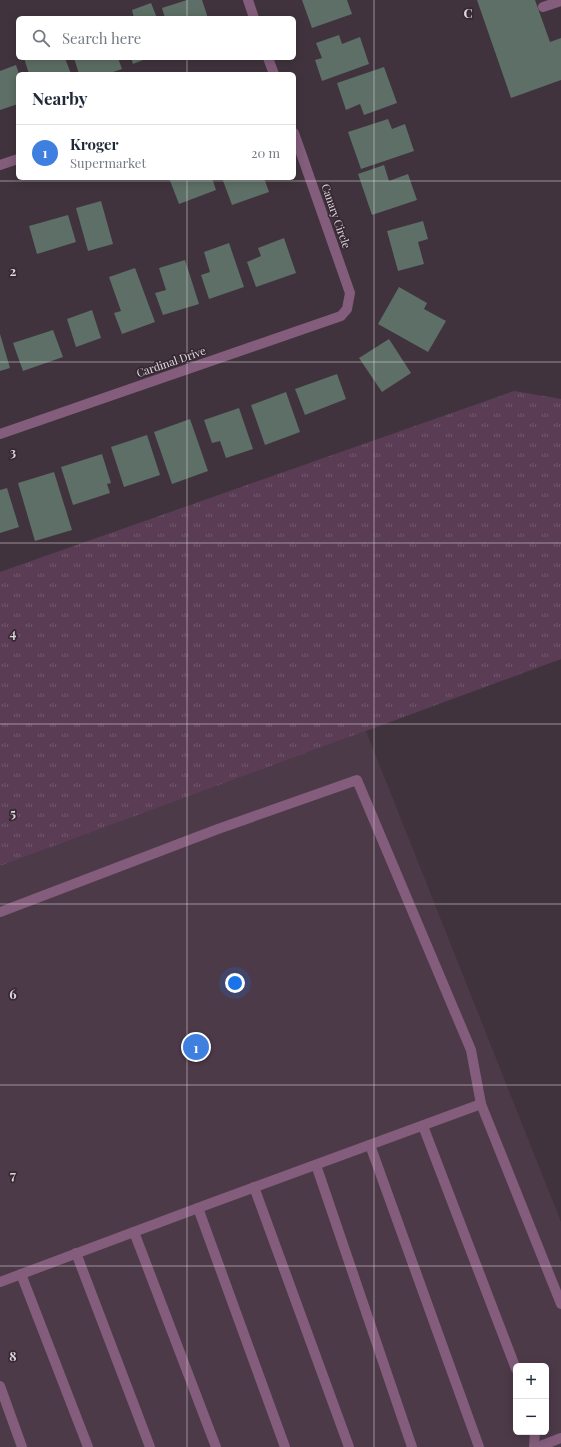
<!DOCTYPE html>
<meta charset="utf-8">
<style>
body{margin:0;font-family:"Playfair Display",serif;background:#f6f6f7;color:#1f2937}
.controls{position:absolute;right:12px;bottom:12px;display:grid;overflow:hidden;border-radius:6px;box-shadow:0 2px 10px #0003}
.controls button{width:36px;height:36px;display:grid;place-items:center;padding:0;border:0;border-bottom:1px solid #e0e1e3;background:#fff;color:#1f2937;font:20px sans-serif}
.you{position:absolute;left:235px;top:983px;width:14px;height:14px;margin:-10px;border:3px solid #fff;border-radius:50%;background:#1a73e8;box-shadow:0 0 0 6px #1a73e833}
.badge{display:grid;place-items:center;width:26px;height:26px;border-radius:50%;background:#111827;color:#fff;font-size:13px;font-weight:700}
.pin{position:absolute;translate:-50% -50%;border:2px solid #fff;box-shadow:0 1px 4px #0006}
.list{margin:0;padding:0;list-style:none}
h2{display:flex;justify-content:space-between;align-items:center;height:52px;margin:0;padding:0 16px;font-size:17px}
h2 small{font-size:13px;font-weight:400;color:#747a83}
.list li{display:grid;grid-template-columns:26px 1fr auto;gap:12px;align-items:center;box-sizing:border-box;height:56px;padding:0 16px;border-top:1px solid #e0e1e3}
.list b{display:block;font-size:15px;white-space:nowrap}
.list p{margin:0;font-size:13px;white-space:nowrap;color:#747a83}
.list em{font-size:13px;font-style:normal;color:#747a83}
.icon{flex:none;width:22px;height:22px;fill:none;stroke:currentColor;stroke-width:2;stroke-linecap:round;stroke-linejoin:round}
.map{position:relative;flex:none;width:561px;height:1447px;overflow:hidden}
.search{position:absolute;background:#fff;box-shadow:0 2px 10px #0003;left:16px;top:16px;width:280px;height:44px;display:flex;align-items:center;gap:10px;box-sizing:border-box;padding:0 14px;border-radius:6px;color:#747a83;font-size:15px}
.panel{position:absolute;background:#fff;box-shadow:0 2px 10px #0003;left:16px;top:72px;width:280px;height:108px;border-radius:6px}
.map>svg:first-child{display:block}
.built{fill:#4d3a49;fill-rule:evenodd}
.grass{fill:url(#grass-tufts)}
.building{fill:#5d6f66}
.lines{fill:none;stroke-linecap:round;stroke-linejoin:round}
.minor{stroke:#835d7b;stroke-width:10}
.grid{fill:none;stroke:#e1d8df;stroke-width:1;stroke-opacity:0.55}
.labels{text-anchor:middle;stroke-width:3.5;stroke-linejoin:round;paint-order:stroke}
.street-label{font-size:11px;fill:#e1d8df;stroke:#362933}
.grid-label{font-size:13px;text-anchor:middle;font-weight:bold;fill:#e1d8df;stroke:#362933;stroke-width:3.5;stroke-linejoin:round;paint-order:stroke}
</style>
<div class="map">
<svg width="561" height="1447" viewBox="0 0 561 1447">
<defs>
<pattern id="grass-tufts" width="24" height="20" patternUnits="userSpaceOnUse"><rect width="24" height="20" fill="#5a3d54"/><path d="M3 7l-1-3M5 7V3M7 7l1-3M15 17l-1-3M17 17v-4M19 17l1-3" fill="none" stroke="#71586c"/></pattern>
</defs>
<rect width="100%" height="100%" fill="#40333d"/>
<!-- built -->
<path class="built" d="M366,731L561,1222V1447H0V866ZM516,1366H546V1432H516Z"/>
<!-- grass -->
<polygon class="grass" points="514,391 561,399 561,659 0,866 0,572"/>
<!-- building -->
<g class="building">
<polygon points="187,0 202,0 208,18 165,18 162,8"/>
<polygon points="302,0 347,0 352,14 312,28"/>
<polygon points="477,0 535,0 550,42 561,38 561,80 511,98"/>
<polygon points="151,3 157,18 134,18 132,10"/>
<polygon points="339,35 342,44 360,37 369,64 322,81 315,60 322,58 316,43"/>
<polygon points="24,58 65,58 71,74 29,74"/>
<polygon points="74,58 118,58 122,69 107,74 79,74"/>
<polygon points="131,58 148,58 133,64"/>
<polygon points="16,65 19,74 18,104 0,110 0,71"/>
<polygon points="384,67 397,103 364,115 360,104 346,110 337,83"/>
<polygon points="388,119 392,129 405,124 414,151 361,169 348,132"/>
<polygon points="384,165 389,181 408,174 417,200 372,215 358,174"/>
<polygon points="169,178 212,178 216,190 179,204"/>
<polygon points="222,178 264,178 269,192 232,205"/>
<polygon points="101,201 113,244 88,251 76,208"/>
<polygon points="68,215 76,242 37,254 29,226"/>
<polygon points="423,221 428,239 418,242 424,264 398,271 387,231"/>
<polygon points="284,238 296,273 256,287 247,262 261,256 258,248"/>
<polygon points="229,243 244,287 209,299 201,275 210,272 204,252"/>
<polygon points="185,260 199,304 163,315 155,293 166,290 159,268"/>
<polygon points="135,268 155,322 122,334 114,313 121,311 109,277"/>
<polygon points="399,287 427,303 424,309 446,321 428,352 378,324"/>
<polygon points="92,310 101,338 76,347 67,319"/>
<polygon points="53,330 63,357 23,371 13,343"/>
<polygon points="0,334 10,368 0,371"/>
<polygon points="389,339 411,373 382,392 359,358"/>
<polygon points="337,374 346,399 305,415 295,389"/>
<polygon points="286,392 300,432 265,445 251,405"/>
<polygon points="239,408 253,449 226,458 220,441 212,443 204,420"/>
<polygon points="190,419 208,471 172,484 154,432"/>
<polygon points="147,435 160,475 124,487 111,447"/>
<polygon points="102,454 111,483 107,484 110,493 73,505 61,467"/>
<polygon points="54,472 72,530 35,541 18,483"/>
<polygon points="7,488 19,527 0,533 0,490"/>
</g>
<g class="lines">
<!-- minor -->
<g class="minor">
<polyline points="248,0 254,18"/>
<polyline points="543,7 561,1"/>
<polyline points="268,58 274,74"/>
<polyline points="0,165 18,159"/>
<polyline points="0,434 341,316 347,309 350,293 294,133"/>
<polyline points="0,912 218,829 357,780 471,1050 481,1104"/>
<polyline points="423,1126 516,1369"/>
<polyline points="370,1145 479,1447"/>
<polyline points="316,1165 412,1447"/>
<polyline points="254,1187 349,1447"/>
<polyline points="198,1208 285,1447"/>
<polyline points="134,1232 216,1447"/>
<polyline points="76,1253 150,1447"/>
<polyline points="21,1274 88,1447"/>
<polyline points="0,1282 206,1205 481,1104 561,1304"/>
<polyline points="0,1386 22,1447"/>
<polyline points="534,1447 535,1432"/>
<polyline points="538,1447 561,1438"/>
</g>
</g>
<!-- grid -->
<path class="grid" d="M187,0V18M374,0V1447M187,58V74M187,178V1447M0,181H561M0,362H561M0,543H561M0,724H561M0,904H561M0,1085H561M0,1266H561"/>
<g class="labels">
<!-- street labels -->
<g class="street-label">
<text transform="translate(336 216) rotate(71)" y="4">Canary Circle</text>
<text transform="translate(171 362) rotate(-19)" y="4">Cardinal Drive</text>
</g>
</g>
<g class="grid-label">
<text x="468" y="18">C</text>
<text x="13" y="276">2</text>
<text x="13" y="457">3</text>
<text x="13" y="638">4</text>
<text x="13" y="818">5</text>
<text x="13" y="999">6</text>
<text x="13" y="1180">7</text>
<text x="13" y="1361">8</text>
</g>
</svg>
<div class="controls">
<button>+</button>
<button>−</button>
</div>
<div class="you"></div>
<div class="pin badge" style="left:196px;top:1047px;background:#3f7fe0">1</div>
<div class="search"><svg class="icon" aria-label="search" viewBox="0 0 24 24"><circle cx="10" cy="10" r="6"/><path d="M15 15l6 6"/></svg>Search here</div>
<section class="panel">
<h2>Nearby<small></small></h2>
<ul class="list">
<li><span class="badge" style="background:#3f7fe0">1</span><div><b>Kroger</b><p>Supermarket</p></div><em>20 m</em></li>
</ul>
</section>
</div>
